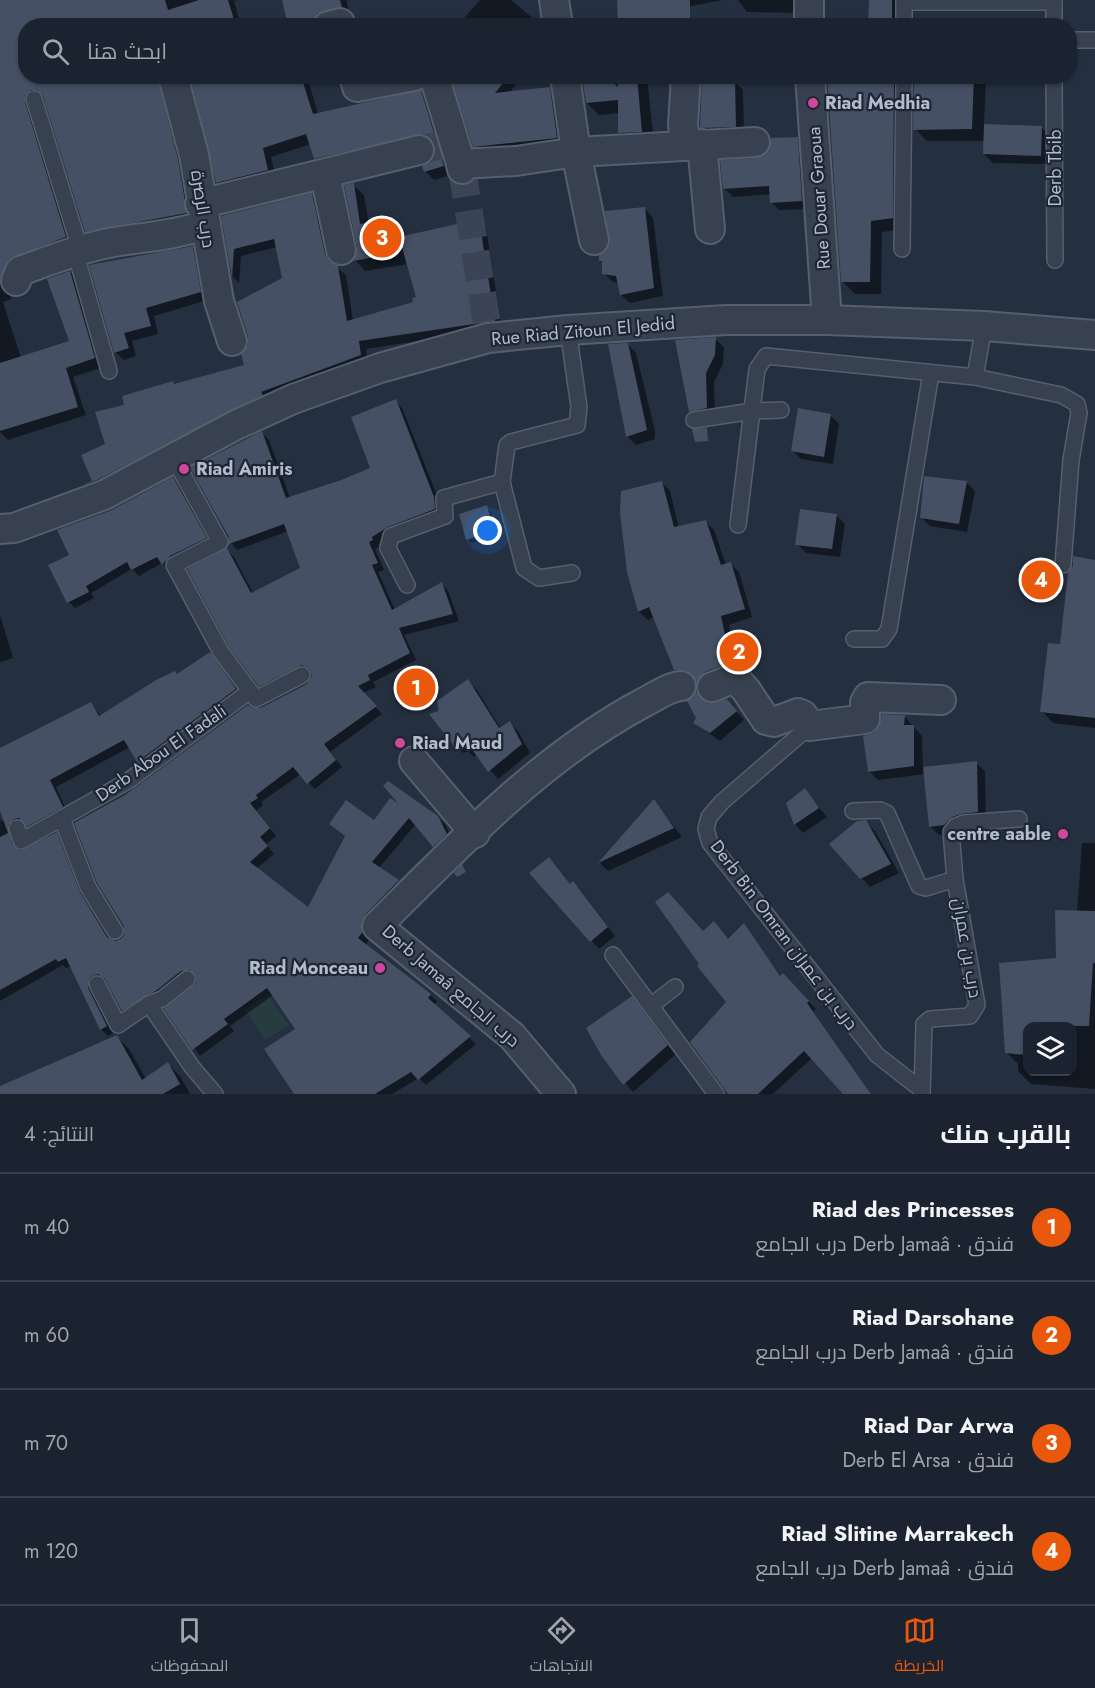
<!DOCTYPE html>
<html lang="ar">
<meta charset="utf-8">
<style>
body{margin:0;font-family:Jost,Cairo,sans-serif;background:#242b38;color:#f1f3f6;direction:rtl}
.controls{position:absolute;right:18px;bottom:18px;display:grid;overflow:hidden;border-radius:12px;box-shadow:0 2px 4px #0004}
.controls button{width:54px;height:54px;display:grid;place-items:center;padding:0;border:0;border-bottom:2px solid #39404c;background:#1b2330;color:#f1f3f6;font:30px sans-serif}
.you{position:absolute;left:488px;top:531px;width:21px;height:21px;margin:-15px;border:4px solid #fff;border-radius:50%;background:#1a73e8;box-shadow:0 0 0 9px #1a73e833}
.badge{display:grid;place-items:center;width:39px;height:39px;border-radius:50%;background:#ea580c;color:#fff;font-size:20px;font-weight:700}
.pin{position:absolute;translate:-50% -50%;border:3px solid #fff;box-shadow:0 2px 6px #0006}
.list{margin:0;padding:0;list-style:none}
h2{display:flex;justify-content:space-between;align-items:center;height:78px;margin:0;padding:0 24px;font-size:26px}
h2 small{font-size:20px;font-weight:400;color:#a0a4ab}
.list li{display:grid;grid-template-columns:39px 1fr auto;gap:18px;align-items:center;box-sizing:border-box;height:108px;padding:0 24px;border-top:2px solid #39404c}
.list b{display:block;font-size:22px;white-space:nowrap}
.list p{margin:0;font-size:20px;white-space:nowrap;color:#a0a4ab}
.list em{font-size:20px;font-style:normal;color:#a0a4ab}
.icon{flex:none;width:33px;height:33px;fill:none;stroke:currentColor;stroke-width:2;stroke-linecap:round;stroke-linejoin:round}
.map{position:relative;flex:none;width:1095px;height:1094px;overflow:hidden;direction:ltr}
.search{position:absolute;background:#1b2330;box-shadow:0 2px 4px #0004;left:18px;right:18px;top:18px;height:66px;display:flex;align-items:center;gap:15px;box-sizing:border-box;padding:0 21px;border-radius:24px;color:#a0a4ab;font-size:22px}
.sheet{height:510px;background:#1b2330}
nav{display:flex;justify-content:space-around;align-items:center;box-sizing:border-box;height:84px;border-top:2px solid #39404c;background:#1b2330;font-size:16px;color:#a0a4ab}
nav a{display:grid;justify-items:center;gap:3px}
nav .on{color:#ea580c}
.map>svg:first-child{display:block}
.green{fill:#263c41}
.shadow{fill:#0007;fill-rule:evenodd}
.building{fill:#455064}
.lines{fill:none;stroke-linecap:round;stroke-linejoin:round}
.street-tunnel{stroke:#3a4455;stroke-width:28;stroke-dasharray:28 14;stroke-linecap:butt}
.lane-casing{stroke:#565f6d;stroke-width:18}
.street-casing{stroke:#565f6d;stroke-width:32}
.lane{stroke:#38414f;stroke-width:15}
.street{stroke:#38414f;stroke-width:28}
.hotel-dot{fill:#d1479c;stroke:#1d2635;stroke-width:2}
.labels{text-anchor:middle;stroke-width:4.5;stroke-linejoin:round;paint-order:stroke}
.poi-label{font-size:18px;font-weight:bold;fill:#b4bcca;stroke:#1d2635;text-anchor:start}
.street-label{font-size:18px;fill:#b4bcca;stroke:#1d2635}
</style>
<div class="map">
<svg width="1095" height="1094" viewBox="0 0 1095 1094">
<rect width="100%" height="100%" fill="#242f40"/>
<!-- green -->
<polygon class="green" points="268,994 289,1025 265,1040 245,1009"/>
<!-- shadow -->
<g class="shadow">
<polygon points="0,0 238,0 234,1 241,26 26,26 26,76 169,76 195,222 95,240 86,231 46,99 41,98 74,246 9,285 11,299 3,302 21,358 71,342 70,272 79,281 103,367 73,377 86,415 8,440 0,432"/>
<polygon points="283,0 346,0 350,15 324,26 289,26"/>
<polygon points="480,0 511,0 542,26 457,26"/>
<polygon points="618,0 723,0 686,7 687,26 622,26 619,23"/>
<polygon points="738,0 806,0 802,13 747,12"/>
<polygon points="870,0 1043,0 907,8 907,26 826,26 827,22 870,21"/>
<polygon points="400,21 405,26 385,26"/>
<polygon points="192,76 307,76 318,114 421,92 429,101 452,175 434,180 425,171 432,162 437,146 433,142 324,167 315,158 311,144 271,157 276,179 226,191 217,182"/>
<polygon points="453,76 523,76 509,93 549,89 557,96 564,145 482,154 474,146"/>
<polygon points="583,76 647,76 654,144 632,145 620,132 620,113 599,115 587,103"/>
<polygon points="704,76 734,81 743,90 744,135 710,136 701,127"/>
<polygon points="828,76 984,76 986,79 984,125 1041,127 1050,136 1049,164 993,163 984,154 985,141 927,141 915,129 914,79 907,83 904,229 882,232 881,294 855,294 842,281"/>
<polygon points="797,138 805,146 810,209 779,210 771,202 771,194 733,197 724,188 764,158"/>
<polygon points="353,185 364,195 369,224 393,219 403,230 404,237 478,221 486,228 502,328 366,349 368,363 90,493 84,486 94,481 83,456 106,445 126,406 173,382 175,385 246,366 249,345 283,279 277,247 241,256 239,283 233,277 223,217 312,195 319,203 332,263 346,275 353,321 415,303 418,298 408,264 365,271 355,260 359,247"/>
<polygon points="645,209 653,218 663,296 630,303 621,295 619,283 613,282 604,273 601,261"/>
<polygon points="192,247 201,256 208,300 154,316 158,334 132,341 136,356 124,360 115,352 91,266"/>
<polygon points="715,339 724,347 723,364 714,382 715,417 699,420 690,411"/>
<polygon points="627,344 636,353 655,431 655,439 636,445 627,436"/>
<polygon points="395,401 402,408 441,505 441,516 395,533 378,544 379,547 375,549 384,570 378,572 395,610 442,584 448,591 459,621 404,635 416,660 373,682 376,687 363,693 382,714 330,752 342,767 315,789 301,774 261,802 263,805 256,811 276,836 266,844 274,854 256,869 308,910 346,837 331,824 375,823 403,809 437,817 445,824 453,841 441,853 416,824 379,868 405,888 367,930 369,940 365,945 430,995 437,1001 434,1005 476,1044 426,1085 419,1078 392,1094 296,1094 297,1029 273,995 230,1026 234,1031 200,1056 166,1009 197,984 198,976 189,977 130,1017 106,981 99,982 95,986 94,996 113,1033 108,1036 101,1029 72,966 66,968 63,965 0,1001 0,821 5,820 0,806 0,749 91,704 101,716 177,676 210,654 242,696 145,768 130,747 56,787 68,814 35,832 27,825 21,825 14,833 19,852 56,834 63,841 86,900 113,941 121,940 125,936 126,796 252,709 261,709 308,685 313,676 310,671 267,692 260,686 227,550 234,557 253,593 302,569 288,531 237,550 231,543 230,537 262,433 269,440 290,498 372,469"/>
<polygon points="831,416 839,424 833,464 801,459 792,450"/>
<polygon points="173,479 179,485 212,544 169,570 162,563 139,576 132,569 91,593 94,598 75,608 69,602 71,556 112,511"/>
<polygon points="966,482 975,491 967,532 930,526 921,517"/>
<polygon points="662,483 670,491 679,528 706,522 714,530 726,565 731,564 739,572 752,617 729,625 738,671 706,689 696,679 684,678 676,670 654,617 648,620 639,612 629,572"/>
<polygon points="486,507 490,511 498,535 471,543 467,539"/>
<polygon points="836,515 845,524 840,557 806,553 797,544"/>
<polygon points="1095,561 1095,728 1053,723 1042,711 1061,646"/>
<polygon points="0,615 13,658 0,662"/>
<polygon points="468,681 477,690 501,729 509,723 518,731 530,753 498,779 477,754 474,757 468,751 463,753 455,745 440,712"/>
<polygon points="705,703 735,710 744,720 720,741 695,723"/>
<polygon points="905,717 922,736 923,769 976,763 985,771 986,821 953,834 939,835 930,826 925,774 878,780 869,771 875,734"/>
<polygon points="804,790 827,817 803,833 795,824 787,803"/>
<polygon points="654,801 682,837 608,871 600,863"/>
<polygon points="866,822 875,831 899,873 870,887 831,844"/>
<path d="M1082,843H1095V1089L1031,1084L1018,1071V1064L1007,1053L1058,959L1077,912ZM1028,1026H1072V1072H1028Z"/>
<polygon points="557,867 571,885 573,883 581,891 615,936 599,949 532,873"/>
<polygon points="744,926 781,977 783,975 816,1009 813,1011 867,1088 857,1094 812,1058 773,1094 743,1094 728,1002 703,933 729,941"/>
<polygon points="640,1007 675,1055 633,1092 602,1055"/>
<polygon points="117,1037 129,1049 146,1079 168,1064 180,1076 190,1094 0,1094 0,1088"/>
</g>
<!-- building -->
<g class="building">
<polygon points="0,0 165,0 168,10 199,0 228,0 236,26 26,26 26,76 157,76 178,159 187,213 85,232 43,96 37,90 31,90 25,96 25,102 66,237 9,259 0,280"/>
<polygon points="282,0 340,0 342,7 317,14 312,26 288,26"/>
<polygon points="617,0 690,0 690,19 618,23"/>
<polygon points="869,0 892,0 892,26 868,26"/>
<polygon points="190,76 301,76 313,114 421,90 444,166 424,172 422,166 431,161 435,147 431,139 423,134 314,159 306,134 263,148 268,170 216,183"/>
<polygon points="509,76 495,93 550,87 557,138 473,147 451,77"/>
<polygon points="582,76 606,76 618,87 618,76 637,76 642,132 618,133 618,100 586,103"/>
<polygon points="702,76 735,80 736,127 700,128"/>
<polygon points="827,76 894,76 893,218 871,221 870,282 841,282"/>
<polygon points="914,76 974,76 972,129 913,130"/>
<polygon points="984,124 1042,126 1041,156 983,154"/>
<polygon points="798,137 802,201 770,203 769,186 723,189 720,160 756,158 769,150 771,138"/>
<polygon points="354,183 360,224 393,217 398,253 353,261 357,247 344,185"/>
<polygon points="312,193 325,254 329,261 338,266 347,321 413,302 412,298 416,297 399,237 479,219 495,321 359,341 361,355 261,392 263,395 97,480 81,486 92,481 81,455 105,444 95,412 124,405 122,396 173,381 174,384 244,365 241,354 248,345 248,336 237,302 282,278 274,239 234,249 232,278 221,216"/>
<polygon points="645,207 654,288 620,295 616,276 602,274 602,261 599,261 599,255 610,245 605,211"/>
<polygon points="193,246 201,292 146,308 151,326 124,333 129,348 114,353 89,265"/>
<polygon points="70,271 95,358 66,368 78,407 0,431 0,363 69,341 47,279"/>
<polygon points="716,337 715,355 706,373 707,408 689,412 675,340"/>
<polygon points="628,343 647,430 626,437 608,344"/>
<polygon points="396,399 434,497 435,509 388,527 372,537 373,540 369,542 378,563 372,565 392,610 442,582 453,614 399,628 410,653 368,675 370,680 358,686 377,706 324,744 336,760 307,784 293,767 256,795 258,798 250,803 270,828 260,837 268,846 250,862 308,907 345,836 329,824 346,800 374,820 390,798 398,803 383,786 388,781 438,816 447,834 433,847 409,818 372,862 399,880 365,915 361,923 362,933 358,938 431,994 428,998 471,1036 418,1080 411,1072 375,1094 294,1094 264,1049 295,1029 267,988 224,1019 228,1024 192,1050 164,1009 196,983 196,977 190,970 181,971 157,990 122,1011 105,979 98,974 92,976 89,979 88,988 107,1026 100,1030 66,958 58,962 56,959 0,990 0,837 8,833 0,811 0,748 91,702 99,716 156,680 175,671 177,674 210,652 236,689 137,762 124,740 50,780 63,807 27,827 19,818 14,819 8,825 12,844 20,851 57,832 80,892 107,937 115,941 121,939 124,935 124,926 97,883 74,823 125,795 248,705 252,708 261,708 307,684 312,676 310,670 302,665 259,687 229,647 187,569 227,548 251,593 300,568 284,524 229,544 229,537 190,468 262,431 286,498 341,480 370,468 351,417"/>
<polygon points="798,408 831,414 824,457 791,451"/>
<polygon points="707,428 708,441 695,442 692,429"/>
<polygon points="924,476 967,481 959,524 920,518"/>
<polygon points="173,477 207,538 170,556 162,565 157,557 131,570 127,562 86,586 89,592 67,603 48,565 69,555 57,530 112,510"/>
<polygon points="662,481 674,527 706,520 721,565 731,562 745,609 721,616 731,662 705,672 697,682 687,671 674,670 649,607 638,612 627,572 620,513 621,491"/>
<polygon points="487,505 494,531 466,540 459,514"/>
<polygon points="800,509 837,514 832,549 795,545"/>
<polygon points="1073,556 1095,560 1095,718 1040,712 1048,643 1060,644 1068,573 1073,566"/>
<polygon points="468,679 499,728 510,721 522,744 488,772 469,745 464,749 461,741 454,746 429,714 439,711 437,701"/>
<polygon points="696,692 709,703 727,699 737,711 710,733 693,723 696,718 687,701"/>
<polygon points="882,714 905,715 904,725 914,725 914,766 868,772 863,736 874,733 879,727"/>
<polygon points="977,761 978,812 961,814 952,817 944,825 929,827 923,767"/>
<polygon points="805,788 819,808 794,825 786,803"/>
<polygon points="654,799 674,828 598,863"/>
<polygon points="866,820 891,864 860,879 829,844 857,821"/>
<polygon points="549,857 570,884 573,881 608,927 590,942 529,873"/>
<polygon points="462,864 466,872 457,877 454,873"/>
<polygon points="668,892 703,931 714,921 728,939 744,923 780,976 783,973 809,1001 807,1003 871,1094 843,1094 804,1051 758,1094 728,1094 690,1042 726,1002 697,966 699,964 655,902"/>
<polygon points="1055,910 1095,911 1095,963 1093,963 1089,1026 1028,1026 1028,1055 1005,1053 999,963 1056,958"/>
<polygon points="632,996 668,1045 623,1085 601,1055 586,1028"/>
<polygon points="117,1035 142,1080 168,1062 180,1084 163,1094 0,1094 0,1086"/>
</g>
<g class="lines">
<!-- street-tunnel -->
<g class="street-tunnel">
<polyline points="419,150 446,144"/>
<polyline points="462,169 487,324"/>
</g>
<defs>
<g id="lane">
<polyline points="904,2 1054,2"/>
<polyline points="904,26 904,0"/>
<polyline points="1054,26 1054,0"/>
<polyline points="1070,40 1095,40"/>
<polyline points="1054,76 1055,260"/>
<polyline points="34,99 80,249"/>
<polyline points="902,249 904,76"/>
<polyline points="75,251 109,371"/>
<polyline points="568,330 579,407 577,425 511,442 507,445 502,482 524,568 539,578 572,573"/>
<polyline points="975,377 984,326"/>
<polyline points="694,420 753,411 781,410"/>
<polyline points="173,457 220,542 174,565 221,652 256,699 302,675"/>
<polyline points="738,525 757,369 766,356 975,377 1061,395 1077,404 1079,413 1071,460 1063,565"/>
<polyline points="407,585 388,548 391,536 445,516 444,498 502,482"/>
<polyline points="854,639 882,639 889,629 931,373"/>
<polyline points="810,726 722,802 709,817 706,829 710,843 877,1055 922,1090"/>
<polyline points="853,811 880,810 887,813 919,886 926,888 955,879"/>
<polyline points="64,817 64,824 88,887 115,931"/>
<polyline points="17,828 21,841 128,781 250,691"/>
<polyline points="613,955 716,1094"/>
<polyline points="97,984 118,1025 149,1004 192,1067 215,1094"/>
<polyline points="149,1004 162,999 187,979"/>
<polyline points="652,1005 675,987"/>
<polyline points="922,1094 924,1024 930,1019 970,1016 977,1005 955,879 951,832 956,826 964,823 1019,819"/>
</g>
<g id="street">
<polyline points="554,0 558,26"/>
<polyline points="328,26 340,23 341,26"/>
<polyline points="809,26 809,0"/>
<polyline points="173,76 194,155 219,301 232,341"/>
<polyline points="354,76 357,87 414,76"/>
<polyline points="434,76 461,164"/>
<polyline points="810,76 827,320"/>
<polyline points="685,144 683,124 686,76"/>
<polyline points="702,144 710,229"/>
<polyline points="462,169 461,164 516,161 576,152 565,76"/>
<polyline points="325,175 341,250"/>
<polyline points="200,204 419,150"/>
<polyline points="594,240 576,152 755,142"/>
<path d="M16,281L20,271C51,260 81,248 114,242C146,237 174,235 206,225"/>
<polyline points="0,529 14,528 104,495 236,425 293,399 380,368 488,338 568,330 726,320 827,320 984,326 1095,335"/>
<polyline points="712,687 735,678 746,690 766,720 774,722 798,713 803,715 810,726 865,719 865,702 868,697 941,700"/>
<polyline points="414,761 475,833"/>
<path d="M561,1094L512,1036L377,926C457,846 543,756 643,703C655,697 668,687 681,686"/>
</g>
</defs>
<!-- lane casing -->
<use href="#lane" class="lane-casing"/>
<!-- street casing -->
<use href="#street" class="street-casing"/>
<!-- lane -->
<use href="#lane" class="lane"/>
<!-- street -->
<use href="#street" class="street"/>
</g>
<!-- markers -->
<g class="hotel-dot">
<circle cx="813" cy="103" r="6"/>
<circle cx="184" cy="469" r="6"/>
<circle cx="400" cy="743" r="6"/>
<circle cx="1063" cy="834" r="6"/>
<circle cx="380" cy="968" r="6"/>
</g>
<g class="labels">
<!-- poi labels -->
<g class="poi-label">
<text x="825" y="109">Riad Medhia</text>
<text x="196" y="475">Riad Amiris</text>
<text x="412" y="749">Riad Maud</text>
<text x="1051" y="840" text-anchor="end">centre aable</text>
<text x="368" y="974" text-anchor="end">Riad Monceau</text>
</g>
<!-- street labels -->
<g class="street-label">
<text transform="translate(1055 168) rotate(-90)" y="6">Derb Tbib</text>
<text transform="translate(819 198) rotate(-94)" y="6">Rue Douar Graoua</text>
<text transform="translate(203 209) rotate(81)" y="6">درب الرصرة</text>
<text transform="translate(583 331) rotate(-5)" y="6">Rue Riad Zitoun El Jedid</text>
<text transform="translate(161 753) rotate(-35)" y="6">Derb Abou El Fadali</text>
<text transform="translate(784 935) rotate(53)" y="6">Derb Bin Omran درب بن عمران</text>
<text transform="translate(967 948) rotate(80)" y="6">درب بن عمران</text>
<text transform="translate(451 986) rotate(41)" y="6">Derb Jamaâ درب الجامع</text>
</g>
</g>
</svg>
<div class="controls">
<button><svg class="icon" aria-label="layers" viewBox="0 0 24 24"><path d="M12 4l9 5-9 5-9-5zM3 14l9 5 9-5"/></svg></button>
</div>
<div class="you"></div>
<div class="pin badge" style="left:416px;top:688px">1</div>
<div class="pin badge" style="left:739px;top:652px">2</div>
<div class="pin badge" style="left:382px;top:238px">3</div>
<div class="pin badge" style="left:1041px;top:580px">4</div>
<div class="search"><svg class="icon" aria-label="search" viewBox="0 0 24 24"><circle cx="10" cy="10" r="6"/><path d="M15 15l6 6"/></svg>ابحث هنا</div>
</div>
<section class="sheet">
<h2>بالقرب منك<small>النتائج: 4</small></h2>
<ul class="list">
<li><span class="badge">1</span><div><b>Riad des Princesses</b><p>فندق · Derb Jamaâ درب الجامع</p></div><em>40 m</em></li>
<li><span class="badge">2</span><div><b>Riad Darsohane</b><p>فندق · Derb Jamaâ درب الجامع</p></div><em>60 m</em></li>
<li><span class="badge">3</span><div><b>Riad Dar Arwa</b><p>فندق · Derb El Arsa</p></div><em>70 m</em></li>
<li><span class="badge">4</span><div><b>Riad Slitine Marrakech</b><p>فندق · Derb Jamaâ درب الجامع</p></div><em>120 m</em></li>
</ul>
</section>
<nav>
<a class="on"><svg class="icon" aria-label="map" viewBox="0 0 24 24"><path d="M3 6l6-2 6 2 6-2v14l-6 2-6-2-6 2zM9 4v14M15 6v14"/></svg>الخريطة</a>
<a><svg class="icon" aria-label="directions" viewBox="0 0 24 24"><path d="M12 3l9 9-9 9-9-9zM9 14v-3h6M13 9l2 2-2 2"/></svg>الاتجاهات</a>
<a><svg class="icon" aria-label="saved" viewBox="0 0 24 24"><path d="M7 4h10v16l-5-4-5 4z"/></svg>المحفوظات</a>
</nav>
